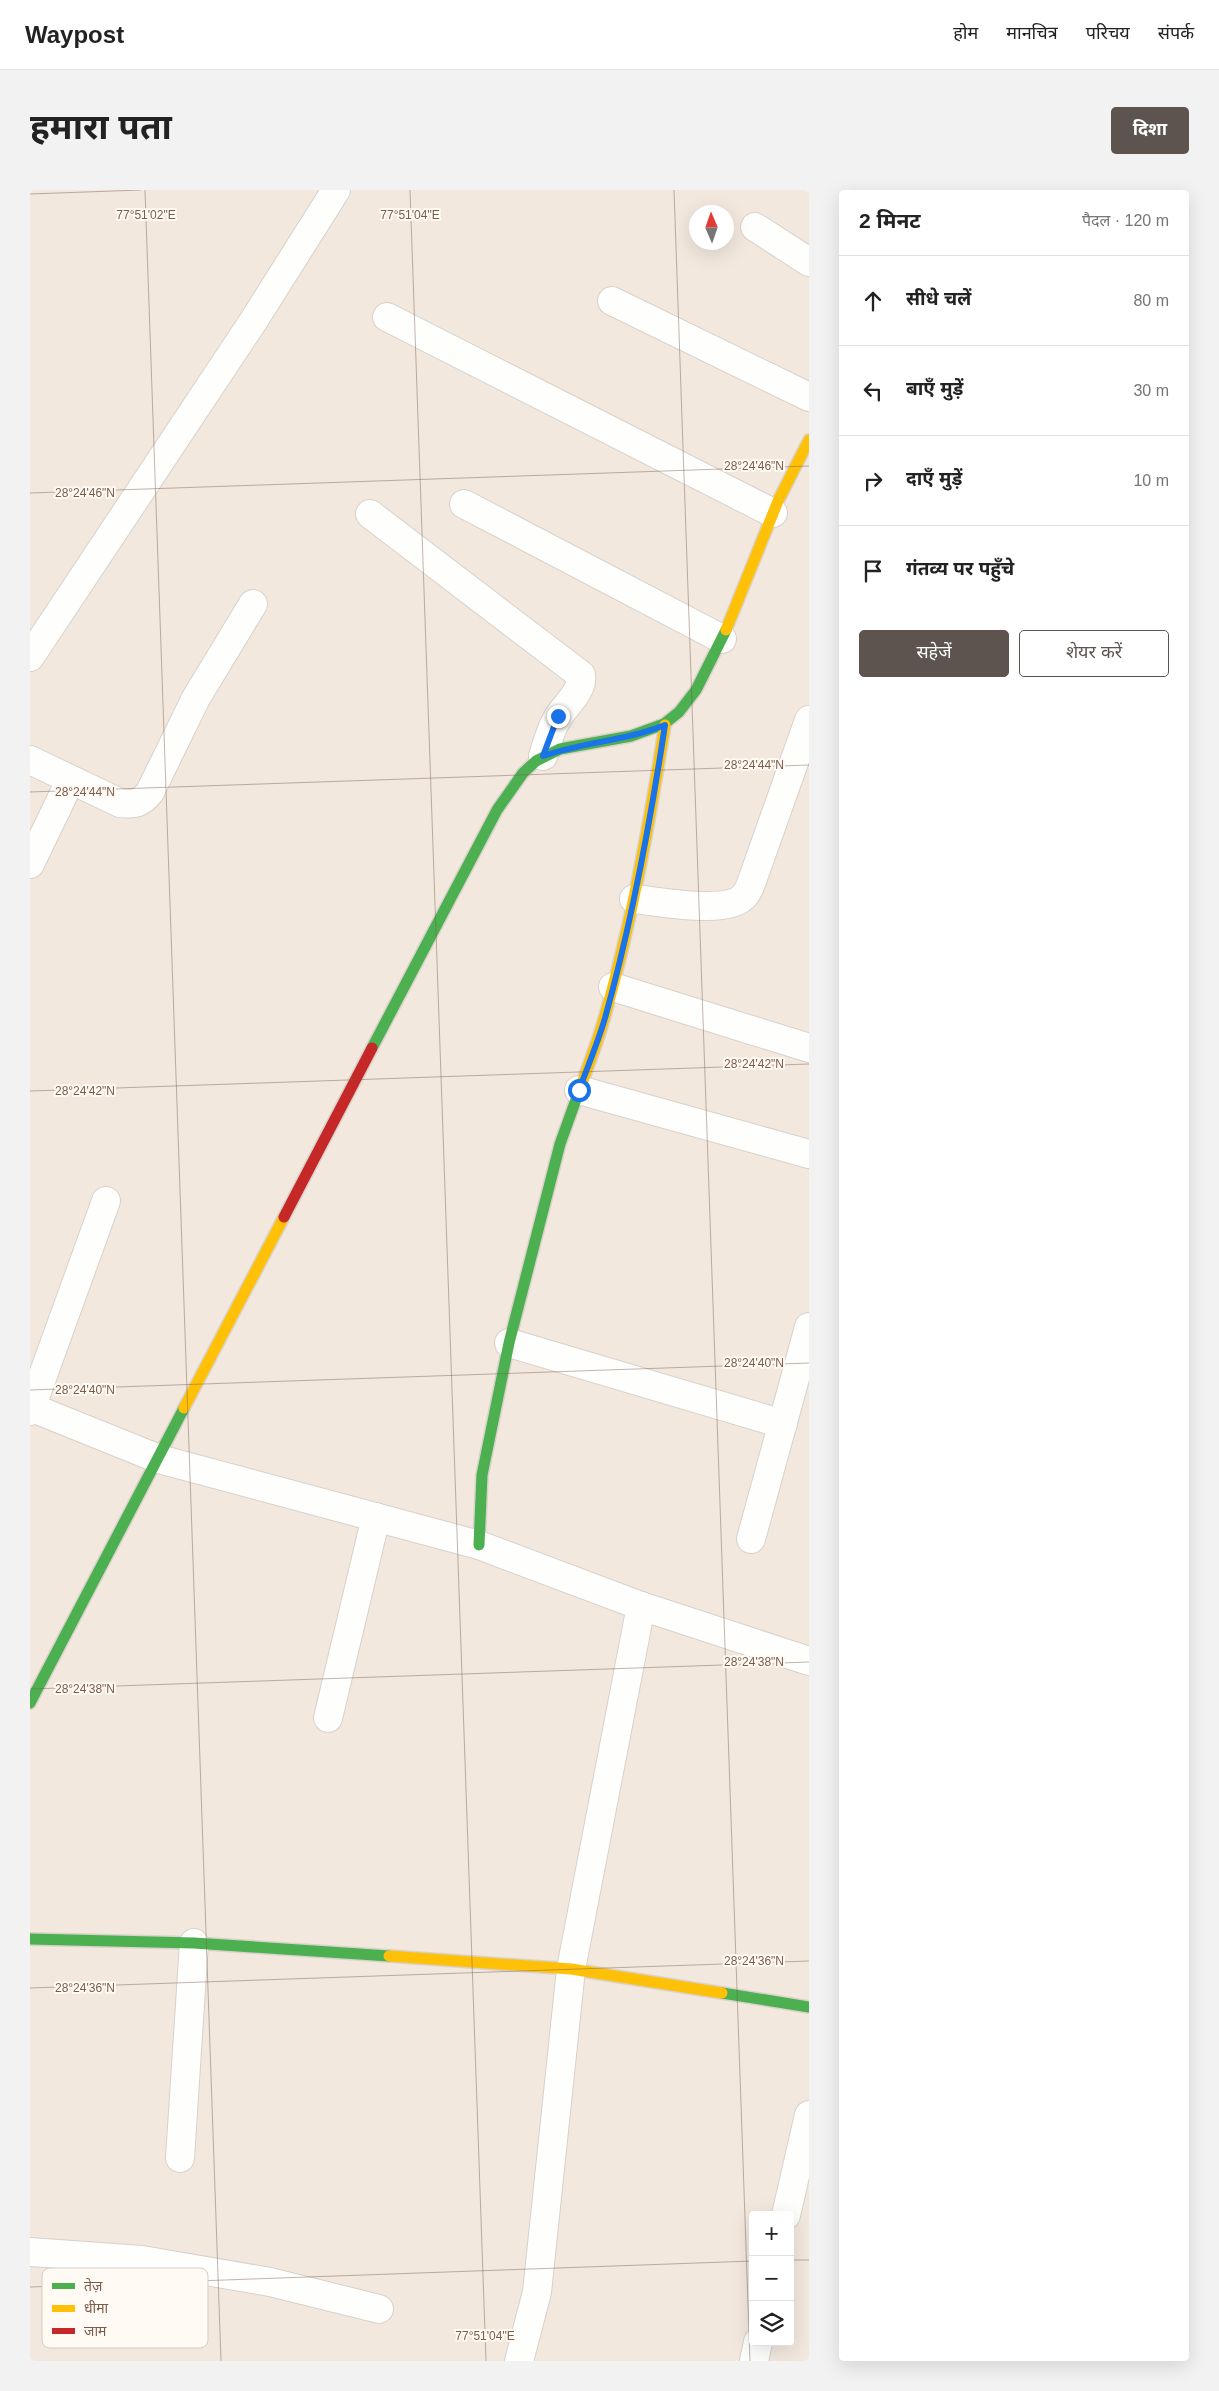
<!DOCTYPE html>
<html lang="hi">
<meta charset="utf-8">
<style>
body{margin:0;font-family:Arial,"Noto Sans Devanagari",sans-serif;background:#f2f2f2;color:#222}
.controls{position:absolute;right:15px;bottom:15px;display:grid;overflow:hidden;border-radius:5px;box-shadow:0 5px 20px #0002}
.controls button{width:45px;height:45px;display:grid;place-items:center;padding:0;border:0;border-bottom:1px solid #e0e0e0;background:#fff;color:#222;font:25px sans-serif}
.compass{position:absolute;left:659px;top:15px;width:45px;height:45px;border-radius:50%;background:#fff;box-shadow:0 5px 20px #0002;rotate:358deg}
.stop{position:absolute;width:15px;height:15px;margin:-11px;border:4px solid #1a73e8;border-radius:50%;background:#fff}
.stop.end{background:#1a73e8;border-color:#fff;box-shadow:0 1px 5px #0008}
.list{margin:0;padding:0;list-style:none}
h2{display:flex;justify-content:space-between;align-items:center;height:65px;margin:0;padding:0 20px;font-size:21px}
h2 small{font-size:16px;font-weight:400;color:#767676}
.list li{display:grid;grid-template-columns:32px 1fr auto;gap:15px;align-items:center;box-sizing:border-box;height:90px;padding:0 20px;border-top:1px solid #e0e0e0}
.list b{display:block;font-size:19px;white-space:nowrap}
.list em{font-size:16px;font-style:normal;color:#767676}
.actions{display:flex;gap:10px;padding:15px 20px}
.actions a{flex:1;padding:11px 0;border:1px solid #5d544f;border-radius:5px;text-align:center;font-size:18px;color:#5d544f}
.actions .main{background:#5d544f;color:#fff}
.icon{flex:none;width:28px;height:28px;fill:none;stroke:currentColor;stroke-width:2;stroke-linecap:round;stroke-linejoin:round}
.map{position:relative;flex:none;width:779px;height:2171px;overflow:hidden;border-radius:5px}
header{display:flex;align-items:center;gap:30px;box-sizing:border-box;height:70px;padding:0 25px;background:#fff;border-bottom:1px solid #e0e0e0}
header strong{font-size:24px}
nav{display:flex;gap:28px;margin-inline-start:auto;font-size:18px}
.intro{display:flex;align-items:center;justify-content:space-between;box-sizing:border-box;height:120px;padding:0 30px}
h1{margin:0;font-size:35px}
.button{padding:12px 22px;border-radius:5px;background:#5d544f;color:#fff;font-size:18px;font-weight:700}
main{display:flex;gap:30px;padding:0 30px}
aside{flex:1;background:#fff;border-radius:5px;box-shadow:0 5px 20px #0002}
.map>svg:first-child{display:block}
.residential{fill:#f2e8de;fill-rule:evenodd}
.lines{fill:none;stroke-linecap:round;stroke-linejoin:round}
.street-casing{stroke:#d7d1cb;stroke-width:30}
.fast-casing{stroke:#d9d2cb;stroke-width:14}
.slow-casing{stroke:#d9d2cb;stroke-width:14}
.jam-casing{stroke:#d9d2cb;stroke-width:14}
.street{stroke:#fefefd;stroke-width:28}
.fast{stroke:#4caf50;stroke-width:11}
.slow{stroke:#ffc107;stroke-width:11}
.jam{stroke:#c62828;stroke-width:11}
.route{stroke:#1a73e8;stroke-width:6}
.ticks{fill:none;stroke:#7a5c4d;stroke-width:1;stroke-opacity:0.45}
.key{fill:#fffaf3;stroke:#d7cbc1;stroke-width:1}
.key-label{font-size:14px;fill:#7a5c4d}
.ticks-label{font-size:12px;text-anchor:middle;fill:#7a5c4d;stroke:#fffaf3;stroke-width:4;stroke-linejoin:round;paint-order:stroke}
</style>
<header>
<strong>Waypost</strong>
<nav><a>होम</a><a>मानचित्र</a><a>परिचय</a><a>संपर्क</a></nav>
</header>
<div class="intro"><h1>हमारा पता</h1><a class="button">दिशा</a></div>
<main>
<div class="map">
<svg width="779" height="2171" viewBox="0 0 779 2171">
<rect width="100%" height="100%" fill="#f9f5f0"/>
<!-- residential -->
<path class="residential" d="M0,0H779V2171H0ZM666,22H696V52H666ZM723,2025H760V2152H723Z"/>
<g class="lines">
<defs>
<g id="street">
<polyline points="725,37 779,72"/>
<polyline points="582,111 779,207"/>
<polyline points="357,127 743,323"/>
<polyline points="434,314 692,449"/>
<path d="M340,324L551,485C554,501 534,516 527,529C520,541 517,553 513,566"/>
<polyline points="0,467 224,130 306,0"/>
<path d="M0,570L90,613C105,615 111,613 120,602L166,508L223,414"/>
<polyline points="0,674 40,591"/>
<path d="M604,709C629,711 699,726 715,705C719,701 721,693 723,688L779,530"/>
<polyline points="583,797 779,858"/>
<polyline points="549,900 779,964"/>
<polyline points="479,1153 753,1234"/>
<polyline points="0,1217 129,1269 449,1355 611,1416 779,1471"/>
<polyline points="0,1221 76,1011"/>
<polyline points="721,1349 779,1137"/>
<polyline points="298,1528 346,1327"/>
<polyline points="150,1968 164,1753"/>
<polyline points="756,2025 779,1925"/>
<polyline points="0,2062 112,2070 240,2092 349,2119"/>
<polyline points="489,2171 507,2102 541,1779 611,1416"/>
<polyline points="724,2171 728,2152"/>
</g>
<g id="fast">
<polyline points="342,858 467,620 493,583 506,571 530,559 601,546 634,534 649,522 666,500 696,440"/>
<polyline points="449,1355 452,1285 479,1153 530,954 548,904"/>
<polyline points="0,1513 154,1218"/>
<polyline points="0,1749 164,1753 359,1766"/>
<polyline points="692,1803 779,1817"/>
</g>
<g id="slow">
<polyline points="696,440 748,311 779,250"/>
<path d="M548,904C557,879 567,854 574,829C602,732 619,634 635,535"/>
<polyline points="154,1218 254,1027"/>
<polyline points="359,1766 541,1779 692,1803"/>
</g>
<polyline id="jam" points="254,1027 342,858"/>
</defs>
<!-- street casing -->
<use href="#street" class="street-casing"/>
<!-- fast casing -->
<use href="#fast" class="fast-casing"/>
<!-- slow casing -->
<use href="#slow" class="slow-casing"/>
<!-- jam casing -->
<use href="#jam" class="jam-casing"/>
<!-- street -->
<use href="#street" class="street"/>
<!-- fast -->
<use href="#fast" class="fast"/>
<!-- slow -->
<use href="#slow" class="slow"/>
<!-- jam -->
<use href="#jam" class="jam"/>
</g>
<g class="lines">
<!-- route -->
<path class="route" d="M528,526L513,566C553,552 595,551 635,535C620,634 602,732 575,828C568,852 558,876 549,900"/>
</g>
<!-- ticks -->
<path class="ticks" d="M115,0L191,2171M380,0L456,2171M644,0L720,2171M0,4L111,0M0,303L779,276M0,602L779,575M0,901L779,874M0,1200L779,1173M0,1499L779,1472M0,1798L779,1771M760,2070H779M0,2097L723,2071"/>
<!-- legend -->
<rect x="12" y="2078" width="166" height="80" rx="8" class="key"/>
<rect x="22" y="2093" width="23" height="6" fill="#4caf50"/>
<rect x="22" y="2115" width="23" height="7" fill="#ffc107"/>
<rect x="22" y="2138" width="23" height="6" fill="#c62828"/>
<g class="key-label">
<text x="54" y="2101">तेज़</text>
<text x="54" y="2123">धीमा</text>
<text x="54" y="2146">जाम</text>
</g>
<g class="ticks-label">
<text x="116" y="29">77°51'02"E</text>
<text x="380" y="29">77°51'04"E</text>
<text x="724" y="280">28°24'46"N</text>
<text x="55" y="307">28°24'46"N</text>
<text x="724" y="579">28°24'44"N</text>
<text x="55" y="606">28°24'44"N</text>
<text x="724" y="878">28°24'42"N</text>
<text x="55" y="905">28°24'42"N</text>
<text x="724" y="1177">28°24'40"N</text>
<text x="55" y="1204">28°24'40"N</text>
<text x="724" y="1476">28°24'38"N</text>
<text x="55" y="1503">28°24'38"N</text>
<text x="724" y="1775">28°24'36"N</text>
<text x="55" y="1802">28°24'36"N</text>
<text x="455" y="2150">77°51'04"E</text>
</g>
</svg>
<div class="controls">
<button>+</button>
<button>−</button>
<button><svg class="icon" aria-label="layers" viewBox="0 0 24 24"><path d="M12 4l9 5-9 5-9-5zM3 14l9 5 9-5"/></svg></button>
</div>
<svg class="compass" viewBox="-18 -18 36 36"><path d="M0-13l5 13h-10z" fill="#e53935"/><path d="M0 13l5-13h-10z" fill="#767676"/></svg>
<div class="stop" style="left:549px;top:900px"></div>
<div class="stop end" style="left:528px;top:526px"></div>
</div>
<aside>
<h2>2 मिनट<small>पैदल · 120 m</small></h2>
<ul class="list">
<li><svg class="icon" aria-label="ahead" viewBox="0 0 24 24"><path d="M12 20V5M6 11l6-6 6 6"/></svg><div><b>सीधे चलें</b></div><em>80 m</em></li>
<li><svg class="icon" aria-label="left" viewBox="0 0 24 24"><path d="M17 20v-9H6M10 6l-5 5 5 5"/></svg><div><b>बाएँ मुड़ें</b></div><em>30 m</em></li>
<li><svg class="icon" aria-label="right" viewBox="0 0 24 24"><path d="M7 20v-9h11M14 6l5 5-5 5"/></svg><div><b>दाएँ मुड़ें</b></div><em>10 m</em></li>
<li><svg class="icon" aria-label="arrive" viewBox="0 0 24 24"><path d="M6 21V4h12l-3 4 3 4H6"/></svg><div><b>गंतव्य पर पहुँचे</b></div></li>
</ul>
<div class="actions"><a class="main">सहेजें</a><a>शेयर करें</a></div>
</aside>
</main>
